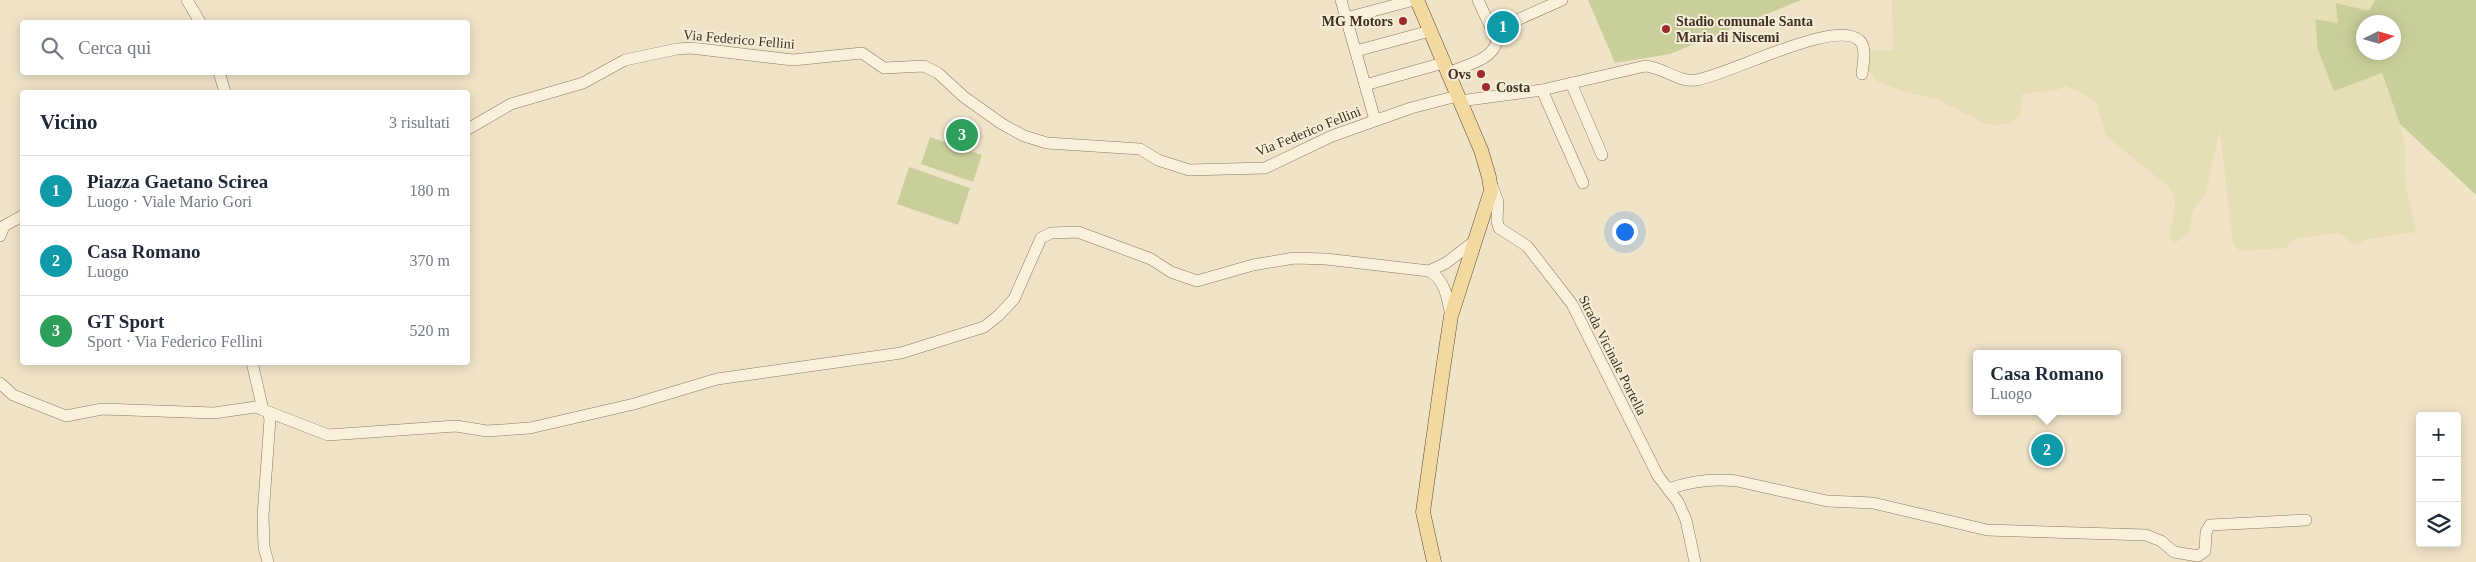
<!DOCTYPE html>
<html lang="it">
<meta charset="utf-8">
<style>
body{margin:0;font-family:Georgia,serif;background:#f2f2f3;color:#1f2937}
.controls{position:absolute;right:15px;bottom:15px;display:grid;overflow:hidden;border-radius:5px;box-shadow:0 2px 12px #0003}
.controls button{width:45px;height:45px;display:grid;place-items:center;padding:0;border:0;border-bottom:1px solid #e0e1e3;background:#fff;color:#1f2937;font:25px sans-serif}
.compass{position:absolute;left:2356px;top:15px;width:45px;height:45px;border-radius:50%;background:#fff;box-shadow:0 2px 12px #0003;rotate:85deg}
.you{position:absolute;left:1624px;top:231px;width:18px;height:18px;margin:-12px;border:4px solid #fff;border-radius:50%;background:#1a73e8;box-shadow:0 0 0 8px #1a73e833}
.badge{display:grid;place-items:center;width:32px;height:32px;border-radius:50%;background:#111827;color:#fff;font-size:16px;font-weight:700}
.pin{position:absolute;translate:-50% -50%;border:2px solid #fff;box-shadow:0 1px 5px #0006}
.popup{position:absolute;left:1973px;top:350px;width:148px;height:65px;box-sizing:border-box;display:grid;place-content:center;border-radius:5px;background:#fff;filter:drop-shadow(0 1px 4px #0005);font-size:16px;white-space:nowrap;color:#747a83}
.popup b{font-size:19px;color:#1f2937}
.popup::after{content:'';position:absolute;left:50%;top:100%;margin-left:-10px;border:10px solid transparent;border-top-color:#fff}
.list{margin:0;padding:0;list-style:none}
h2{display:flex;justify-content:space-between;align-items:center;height:65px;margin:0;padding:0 20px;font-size:21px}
h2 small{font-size:16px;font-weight:400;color:#747a83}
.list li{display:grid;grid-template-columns:32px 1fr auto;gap:15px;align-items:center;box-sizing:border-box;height:70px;padding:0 20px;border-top:1px solid #e0e1e3}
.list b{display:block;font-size:19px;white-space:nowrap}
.list p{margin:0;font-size:16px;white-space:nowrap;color:#747a83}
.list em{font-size:16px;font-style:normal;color:#747a83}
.icon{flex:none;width:28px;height:28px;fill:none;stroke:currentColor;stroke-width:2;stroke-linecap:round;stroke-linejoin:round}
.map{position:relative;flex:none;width:2476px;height:562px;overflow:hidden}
.search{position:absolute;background:#fff;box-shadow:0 2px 12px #0003;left:20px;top:20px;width:450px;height:55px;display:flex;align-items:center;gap:12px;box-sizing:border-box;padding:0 18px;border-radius:5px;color:#747a83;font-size:19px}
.panel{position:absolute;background:#fff;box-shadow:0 2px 12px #0003;left:20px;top:90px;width:450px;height:275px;border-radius:5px}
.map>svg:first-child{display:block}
.farmland{fill:#e6deb5}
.green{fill:#c9cf9b;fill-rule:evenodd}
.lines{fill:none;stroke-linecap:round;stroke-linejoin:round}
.minor-casing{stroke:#8d765c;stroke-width:12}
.major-casing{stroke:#5b4430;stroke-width:15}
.minor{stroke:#faf1dc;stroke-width:11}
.major{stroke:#f3d9a0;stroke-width:14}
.poi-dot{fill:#9e2a2b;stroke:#f7eed8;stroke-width:2}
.labels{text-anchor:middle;stroke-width:4;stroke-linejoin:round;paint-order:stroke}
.poi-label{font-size:14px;font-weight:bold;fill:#3d2e20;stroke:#f7eed8;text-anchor:end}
.street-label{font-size:14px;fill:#3d2e20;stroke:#f7eed8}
</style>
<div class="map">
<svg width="2476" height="562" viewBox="0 0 2476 562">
<rect width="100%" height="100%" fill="#f0e4c8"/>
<!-- farmland -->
<polygon class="farmland" points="1892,0 2375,0 2369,11 2338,23 2315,19 2382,72 2400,124 2405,146 2405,182 2416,232 2367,239 2355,245 2339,233 2297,238 2285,248 2240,251 2233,244 2220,131 2206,192 2193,210 2189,234 2175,243 2169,237 2175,208 2174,197 2170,188 2106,136 2096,102 2077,91 2065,86 2056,90 2022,94 2020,116 2008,124 1998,125 1986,124 1936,99 1905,92 1878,82 1868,70 1869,51 1893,50"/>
<!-- green -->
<g class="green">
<polygon points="1588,0 1801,0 1670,54 1615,63"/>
<path d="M2375,0H2476V195L2400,124L2382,73L2334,91L2318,50L2315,19L2338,23L2336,3L2369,11ZM2364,22H2394V52H2364Z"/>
<polygon points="930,137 982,155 973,182 921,164"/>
<polygon points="909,167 970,188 958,225 897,204"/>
</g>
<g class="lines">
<defs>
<g id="minor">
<polyline points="187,0 200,22"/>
<polyline points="1341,0 1375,120"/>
<polyline points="1346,18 1414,0"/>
<polyline points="1492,31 1562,0"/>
<polyline points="1356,51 1430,31"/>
<polyline points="219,72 225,92"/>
<path d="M1448,73C1465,65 1492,61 1497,41L1478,0"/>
<polyline points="1571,83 1602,155"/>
<polyline points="1365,85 1443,63"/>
<polyline points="1542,90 1583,183"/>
<path d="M1460,101L1542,90L1645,66C1663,67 1679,83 1696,80C1729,75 1837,17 1860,41C1867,48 1863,64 1862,74"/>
<polyline points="468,129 511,104 583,83 625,60 677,49 691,48 793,60 862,53 884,68 924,66 938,73 964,97 1002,124 1024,136 1047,143 1140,149 1158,160 1189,170 1265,168 1332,136 1411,108 1457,96"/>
<polyline points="1491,183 1498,202 1497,221 1499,228 1527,246 1572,304 1658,476 1678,502 1686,520 1695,562"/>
<polyline points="0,236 4,226 22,216"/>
<polyline points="1429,271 1446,263 1476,240"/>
<polyline points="252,362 263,410"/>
<path d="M0,383L13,395L66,416L102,409L214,413L256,407L328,435L456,426L487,431L530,428L634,404L717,379L901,353L984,327L998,316L1014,299L1041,238L1051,233L1078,232L1151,259L1171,272L1197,281L1253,265L1294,258L1326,259L1429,271C1445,279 1448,300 1451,316"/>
<polyline points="268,412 270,419 263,516 264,547 268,562"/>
<path d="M1668,489C1691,481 1713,478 1737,481L1827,501L1873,503L1987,530L2146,535L2161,541L2174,552L2198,556L2205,551L2206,532L2210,525L2306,520"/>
</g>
<polyline id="major" points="1417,0 1481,150 1489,177 1491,191 1451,316 1443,369 1423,512 1434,562"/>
</defs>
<!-- minor casing -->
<use href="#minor" class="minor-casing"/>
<!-- major casing -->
<use href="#major" class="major-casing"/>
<!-- minor -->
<use href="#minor" class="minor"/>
<!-- major -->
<use href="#major" class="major"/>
</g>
<!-- markers -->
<g class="poi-dot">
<circle cx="1403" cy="21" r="5"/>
<circle cx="1666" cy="29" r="5"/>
<circle cx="1481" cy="74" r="5"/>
<circle cx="1486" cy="87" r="5"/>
</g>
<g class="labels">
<!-- poi labels -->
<g class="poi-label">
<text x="1393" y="26">MG Motors</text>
<text x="1676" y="26" text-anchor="start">Stadio comunale Santa<tspan x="1676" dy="16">Maria di Niscemi</tspan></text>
<text x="1471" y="79">Ovs</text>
<text x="1496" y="92" text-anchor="start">Costa</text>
</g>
<!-- street labels -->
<g class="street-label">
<text transform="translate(739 39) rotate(5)" y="5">Via Federico Fellini</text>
<text transform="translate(1308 131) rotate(-22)" y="5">Via Federico Fellini</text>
<text transform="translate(1613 355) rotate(63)" y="5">Strada Vicinale Portella</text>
</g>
</g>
</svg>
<div class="controls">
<button>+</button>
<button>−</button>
<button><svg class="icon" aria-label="layers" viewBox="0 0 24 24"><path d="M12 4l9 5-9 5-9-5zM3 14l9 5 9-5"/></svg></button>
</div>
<svg class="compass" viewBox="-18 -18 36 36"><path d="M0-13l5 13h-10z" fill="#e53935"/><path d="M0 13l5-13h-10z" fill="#747a83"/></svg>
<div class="you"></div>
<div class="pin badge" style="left:1503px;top:27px;background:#0f9aa8">1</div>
<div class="pin badge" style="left:2047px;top:450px;background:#0f9aa8">2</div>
<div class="popup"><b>Casa Romano</b>Luogo</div>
<div class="pin badge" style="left:962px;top:135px;background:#2e9e5b">3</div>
<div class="search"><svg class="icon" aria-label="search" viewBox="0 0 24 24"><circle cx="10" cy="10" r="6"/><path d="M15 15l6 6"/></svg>Cerca qui</div>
<section class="panel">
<h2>Vicino<small>3 risultati</small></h2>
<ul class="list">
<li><span class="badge" style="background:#0f9aa8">1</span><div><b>Piazza Gaetano Scirea</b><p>Luogo · Viale Mario Gori</p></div><em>180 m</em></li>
<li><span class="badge" style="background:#0f9aa8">2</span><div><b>Casa Romano</b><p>Luogo</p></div><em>370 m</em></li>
<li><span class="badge" style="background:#2e9e5b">3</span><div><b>GT Sport</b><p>Sport · Via Federico Fellini</p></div><em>520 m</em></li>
</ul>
</section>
</div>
